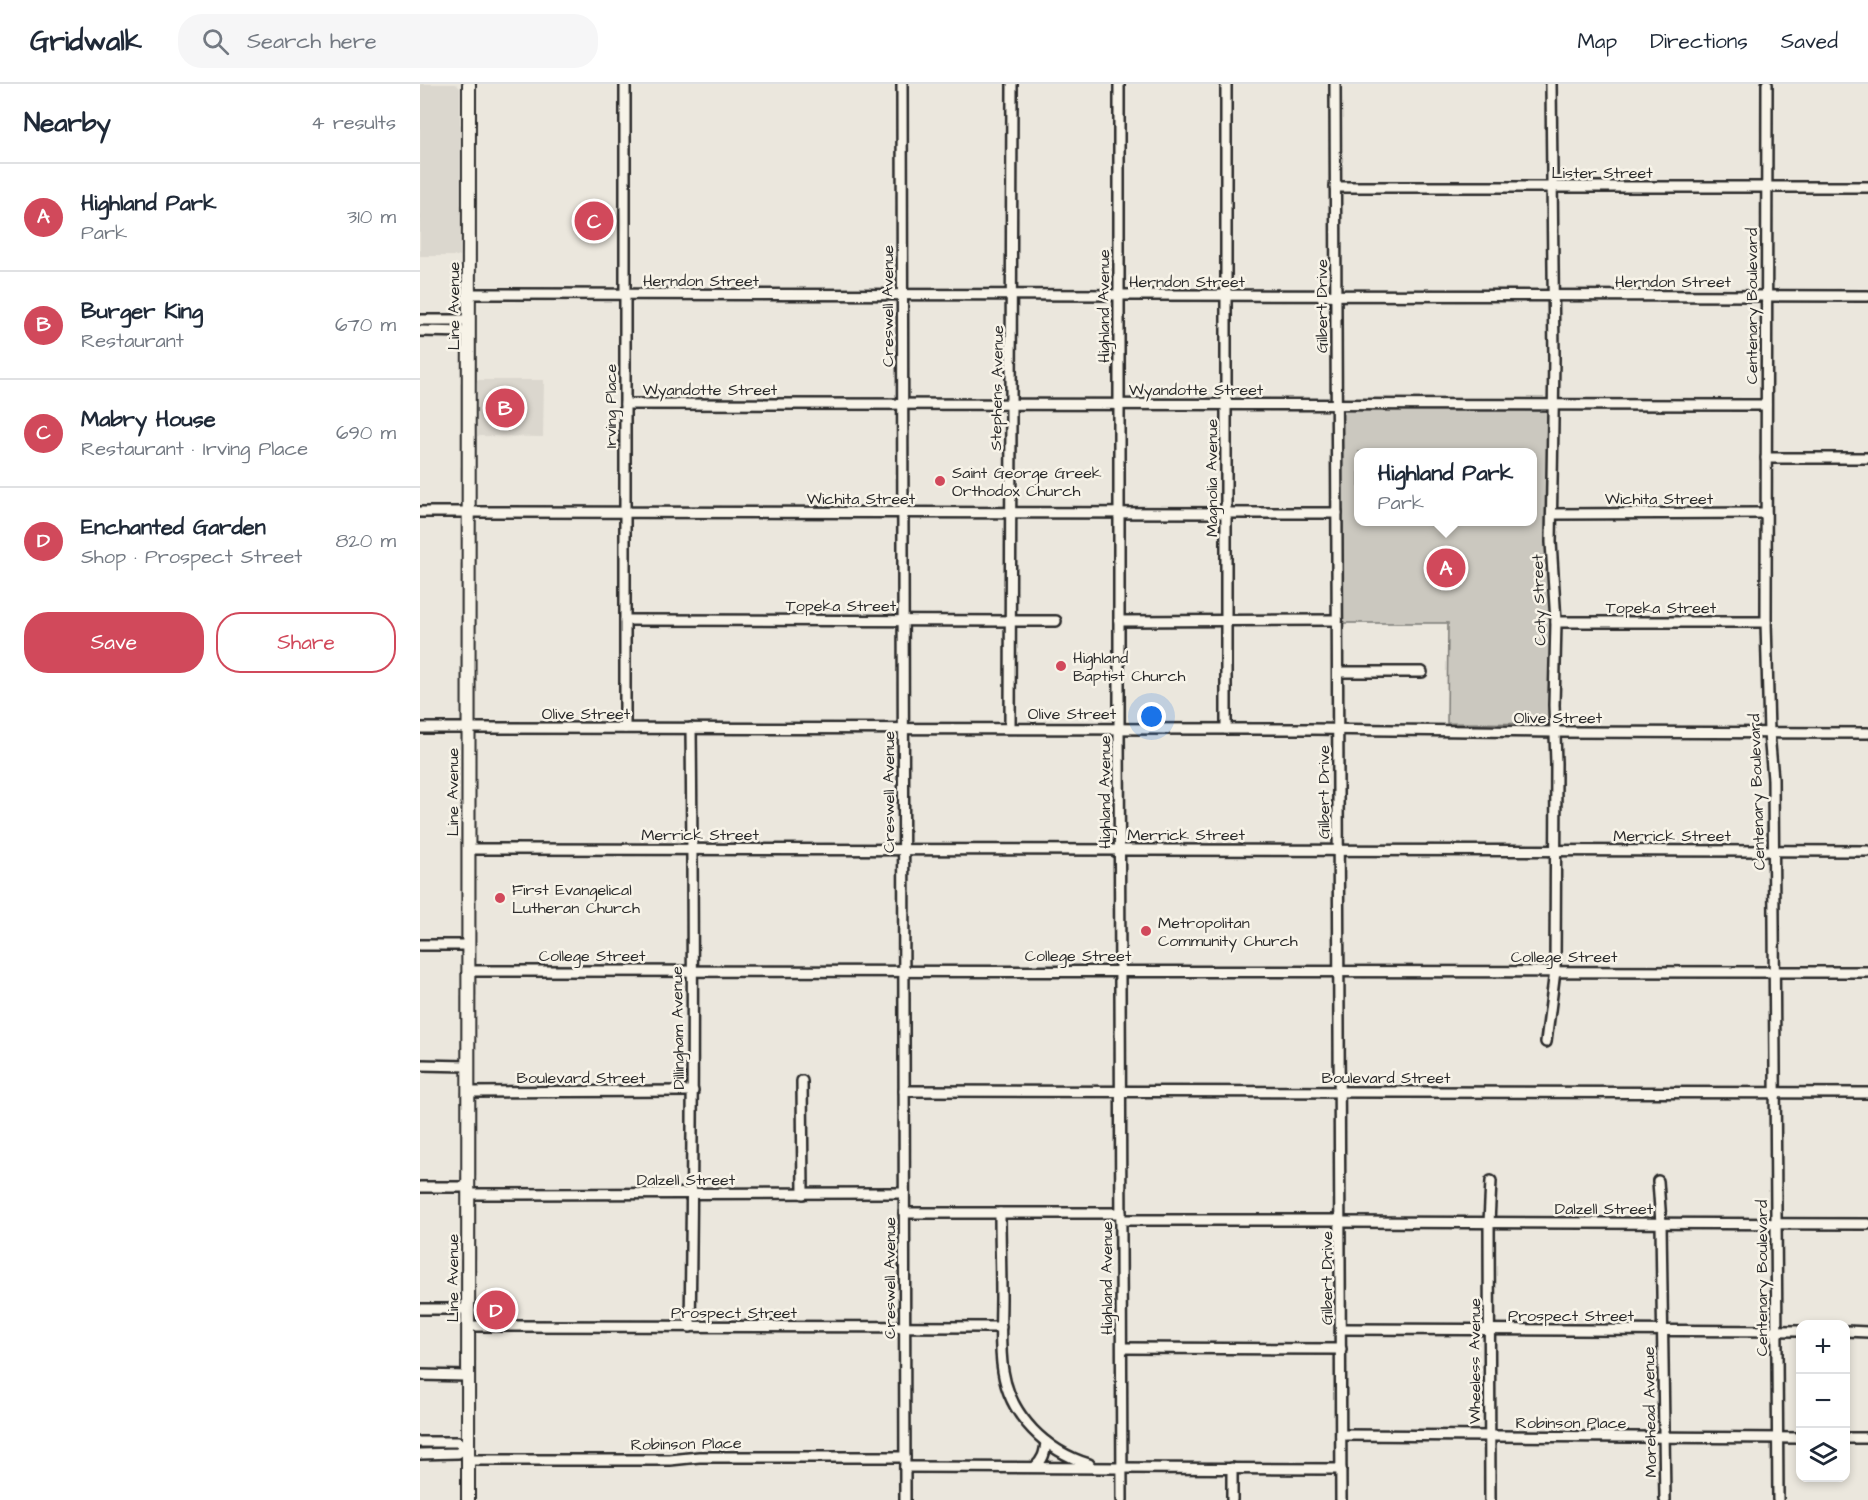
<!DOCTYPE html>
<meta charset="utf-8">
<style>
body{margin:0;font-family:"Architects Daughter",sans-serif;background:#f6f6f7;color:#1f2937}
.controls{position:absolute;right:18px;bottom:18px;display:grid;overflow:hidden;border-radius:12px;box-shadow:0 3px 9px #0003}
.controls button{width:54px;height:54px;display:grid;place-items:center;padding:0;border:0;border-bottom:2px solid #e0e1e3;background:#fff;color:#1f2937;font:30px sans-serif}
.you{position:absolute;left:732px;top:633px;width:21px;height:21px;margin:-15px;border:4px solid #fff;border-radius:50%;background:#1a73e8;box-shadow:0 0 0 9px #1a73e833}
.badge{display:grid;place-items:center;width:39px;height:39px;border-radius:50%;background:#d1495b;color:#fff;font-size:20px;font-weight:700}
.pin{position:absolute;translate:-50% -50%;border:3px solid #fff;box-shadow:0 2px 6px #0006}
.popup{position:absolute;left:934px;top:364px;width:183px;height:78px;box-sizing:border-box;display:grid;place-content:center;border-radius:12px;background:#fff;filter:drop-shadow(0 2px 4px #0005);font-size:20px;white-space:nowrap;color:#747a83}
.popup b{font-size:22px;color:#1f2937}
.popup::after{content:'';position:absolute;left:50%;top:100%;margin-left:-12px;border:12px solid transparent;border-top-color:#fff}
.list{margin:0;padding:0;list-style:none}
h2{display:flex;justify-content:space-between;align-items:center;height:78px;margin:0;padding:0 24px;font-size:26px}
h2 small{font-size:20px;font-weight:400;color:#747a83}
.list li{display:grid;grid-template-columns:39px 1fr auto;gap:18px;align-items:center;box-sizing:border-box;height:108px;padding:0 24px;border-top:2px solid #e0e1e3}
.list b{display:block;font-size:22px;white-space:nowrap}
.list p{margin:0;font-size:20px;white-space:nowrap;color:#747a83}
.list em{font-size:20px;font-style:normal;color:#747a83}
.actions{display:flex;gap:12px;padding:18px 24px}
.actions a{flex:1;padding:14px 0;border:2px solid #d1495b;border-radius:24px;text-align:center;font-size:21px;color:#d1495b}
.actions .main{background:#d1495b;color:#fff}
.icon{flex:none;width:33px;height:33px;fill:none;stroke:currentColor;stroke-width:2;stroke-linecap:round;stroke-linejoin:round}
.map{position:relative;flex:none;width:1448px;height:1416px;overflow:hidden}
header{display:flex;align-items:center;gap:36px;box-sizing:border-box;height:84px;padding:0 30px;background:#fff;border-bottom:2px solid #e0e1e3}
header strong{font-size:28px}
nav{display:flex;gap:33px;margin-inline-start:auto;font-size:21px}
.search{width:420px;height:54px;background:#f6f6f7;display:flex;align-items:center;gap:15px;box-sizing:border-box;padding:0 21px;border-radius:24px;color:#747a83;font-size:22px}
main{display:flex}
aside{flex:1;background:#fff}
.map>svg:first-child{display:block}
.built{fill:#dbd7ce}
.green{fill:#cbc8bf;stroke:#7b7a75;stroke-width:1.5;fill-rule:evenodd}
.lines{fill:none;stroke-linecap:round;stroke-linejoin:round}
.minor-casing{stroke:#2b2b2b;stroke-width:14}
.major-casing{stroke:#2b2b2b;stroke-width:16}
.minor{stroke:#f7f3e8;stroke-width:9}
.major{stroke:#f7f3e8;stroke-width:12}
.poi-dot{fill:#d1495b;stroke:#f7f3e8;stroke-width:2}
.labels{text-anchor:middle;stroke-width:5;stroke-linejoin:round;paint-order:stroke}
.street-label{font-size:16px;fill:#2b2b2b;stroke:#f7f3e8}
.poi-label{font-size:16px;fill:#2b2b2b;stroke:#f7f3e8;text-anchor:start}
</style>
<header>
<strong>Gridwalk</strong>
<div class="search"><svg class="icon" aria-label="search" viewBox="0 0 24 24"><circle cx="10" cy="10" r="6"/><path d="M15 15l6 6"/></svg>Search here</div>
<nav><a>Map</a><a>Directions</a><a>Saved</a></nav>
</header>
<main>
<aside>
<h2>Nearby<small>4 results</small></h2>
<ul class="list">
<li><span class="badge">A</span><div><b>Highland Park</b><p>Park</p></div><em>310 m</em></li>
<li><span class="badge">B</span><div><b>Burger King</b><p>Restaurant</p></div><em>670 m</em></li>
<li><span class="badge">C</span><div><b>Mabry House</b><p>Restaurant · Irving Place</p></div><em>690 m</em></li>
<li><span class="badge">D</span><div><b>Enchanted Garden</b><p>Shop · Prospect Street</p></div><em>820 m</em></li>
</ul>
<div class="actions"><a class="main">Save</a><a>Share</a></div>
</aside>
<div class="map">
<svg width="1448" height="1416" viewBox="0 0 1448 1416">
<rect width="100%" height="100%" fill="#ebe7dd"/>
<filter id="ink" filterUnits="userSpaceOnUse"><feTurbulence type="fractalNoise" baseFrequency=".0167" numOctaves="2"/><feDisplacementMap in="SourceGraphic" scale="12" xChannelSelector="R" yChannelSelector="G"/><feConvolveMatrix kernelMatrix="1 2 1 2 8 2 1 2 1" color-interpolation-filters="sRGB"/></filter>
<g filter="url(#ink)">
<!-- built -->
<g class="built">
<polygon points="0,0 36,0 40,4 40,172 0,172"/>
<polygon points="57,296 124,296 123,353 57,352"/>
</g>
<!-- green -->
<path class="green" d="M1131,322L1130,640L1027,639L1028,539H922L921,323ZM939,368H1113V438H939Z"/>
<g class="lines">
<defs>
<g id="minor">
<polyline points="205,0 205,644"/>
<polyline points="482,0 485,1416"/>
<polyline points="699,0 699,645 702,1416"/>
<polyline points="806,0 806,645"/>
<polyline points="915,0 921,1416"/>
<polyline points="1347,0 1346,538 1349,649 1353,695 1358,1416"/>
<polyline points="915,103 1448,103"/>
<polyline points="50,210 1448,212"/>
<polyline points="0,236 49,236"/>
<polyline points="0,247 49,248"/>
<polyline points="205,320 1346,321"/>
<polyline points="1346,374 1448,374"/>
<polyline points="0,428 917,429"/>
<polyline points="1132,430 1346,429"/>
<polyline points="205,536 636,537"/>
<polyline points="699,537 917,536"/>
<polyline points="1136,538 1346,538"/>
<polyline points="918,588 1002,588"/>
<polyline points="0,644 890,645 1135,648 1448,649"/>
<polyline points="590,644 592,0"/>
<polyline points="49,765 1448,767"/>
<polyline points="0,861 49,861"/>
<polyline points="49,887 1448,888"/>
<polyline points="1126,958 1135,887 1136,679 1134,621 1136,538 1131,458 1134,275 1131,0"/>
<polyline points="0,981 48,982"/>
<polyline points="382,997 383,1110"/>
<polyline points="484,1007 1448,1009"/>
<polyline points="48,1008 273,1007"/>
<polyline points="1238,1097 1241,1139 1245,1416"/>
<polyline points="0,1103 48,1103"/>
<polyline points="48,1110 484,1109"/>
<polyline points="484,1129 701,1129"/>
<path d="M580,1129C580,1157 581,1185 581,1213C581,1237 579,1263 583,1287C590,1332 626,1367 669,1380"/>
<polyline points="701,1136 920,1136"/>
<polyline points="920,1138 1448,1140"/>
<polyline points="0,1225 48,1225"/>
<polyline points="48,1242 581,1243"/>
<path d="M270,1243C273,1043 273,844 271,644"/>
<polyline points="921,1245 1380,1247"/>
<polyline points="1426,1247 1448,1248"/>
<polyline points="702,1264 921,1265"/>
<polyline points="0,1291 47,1292"/>
<polyline points="921,1351 1380,1354"/>
<polyline points="1426,1354 1448,1354"/>
<polyline points="0,1358 38,1358 44,1364"/>
<polyline points="0,1370 38,1369 44,1364 48,1364"/>
<polyline points="48,1376 250,1376 279,1373 485,1373"/>
<polyline points="485,1383 921,1385"/>
<path d="M615,1383C623,1376 625,1369 626,1358"/>
<polyline points="812,1384 812,1416"/>
<polyline points="1070,1416 1069,1139 1071,1097"/>
</g>
<polyline id="major" points="48,1416 49,0"/>
</defs>
<!-- minor casing -->
<use href="#minor" class="minor-casing"/>
<!-- major casing -->
<use href="#major" class="major-casing"/>
<!-- minor -->
<use href="#minor" class="minor"/>
<!-- major -->
<use href="#major" class="major"/>
</g>
</g>
<!-- markers -->
<g class="poi-dot">
<circle cx="520" cy="397" r="6"/>
<circle cx="641" cy="582" r="6"/>
<circle cx="80" cy="814" r="6"/>
<circle cx="726" cy="847" r="6"/>
</g>
<g class="labels">
<!-- street labels -->
<g class="street-label">
<text x="1182" y="94">Lister Street</text>
<text x="281" y="202">Herndon Street</text>
<text x="767" y="203">Herndon Street</text>
<text x="1253" y="203">Herndon Street</text>
<text transform="translate(33 222) rotate(-90)" y="6">Line Avenue</text>
<text transform="translate(467 222) rotate(-90)" y="6">Creswell Avenue</text>
<text transform="translate(683 222) rotate(-90)" y="6">Highland Avenue</text>
<text transform="translate(901 222) rotate(-90)" y="6">Gilbert Drive</text>
<text transform="translate(1331 222) rotate(-90)" y="6">Centenary Boulevard</text>
<text transform="translate(576 304) rotate(-89)" y="6">Stephens Avenue</text>
<text x="290" y="311">Wyandotte Street</text>
<text x="776" y="311">Wyandotte Street</text>
<text transform="translate(190 322) rotate(-90)" y="6">Irving Place</text>
<text transform="translate(791 394) rotate(-90)" y="6">Magnolia Avenue</text>
<text x="441" y="420">Wichita Street</text>
<text x="1239" y="420">Wichita Street</text>
<text transform="translate(1118 516) rotate(-92)" y="6">Coty Street</text>
<text x="421" y="527">Topeka Street</text>
<text x="1241" y="529">Topeka Street</text>
<text x="166" y="635">Olive Street</text>
<text x="652" y="635">Olive Street</text>
<text x="1138" y="639">Olive Street</text>
<text transform="translate(32 708) rotate(-90)" y="6">Line Avenue</text>
<text transform="translate(468 708) rotate(-90)" y="6">Creswell Avenue</text>
<text transform="translate(684 708) rotate(-90)" y="6">Highland Avenue</text>
<text transform="translate(903 708) rotate(-90)" y="6">Gilbert Drive</text>
<text transform="translate(1336 708) rotate(-92)" y="6">Centenary Boulevard</text>
<text x="280" y="756">Merrick Street</text>
<text x="766" y="756">Merrick Street</text>
<text x="1252" y="757">Merrick Street</text>
<text x="172" y="877">College Street</text>
<text x="658" y="877">College Street</text>
<text x="1144" y="878">College Street</text>
<text transform="translate(257 944) rotate(-91)" y="6">Dillingham Avenue</text>
<text x="161" y="999">Boulevard Street</text>
<text x="966" y="999">Boulevard Street</text>
<text x="266" y="1101">Dalzell Street</text>
<text x="1184" y="1130">Dalzell Street</text>
<text transform="translate(32 1194) rotate(-90)" y="6">Line Avenue</text>
<text transform="translate(469 1194) rotate(-90)" y="6">Creswell Avenue</text>
<text transform="translate(686 1194) rotate(-90)" y="6">Highland Avenue</text>
<text transform="translate(906 1194) rotate(-90)" y="6">Gilbert Drive</text>
<text transform="translate(1341 1194) rotate(-90)" y="6">Centenary Boulevard</text>
<text x="314" y="1234">Prospect Street</text>
<text x="1151" y="1237">Prospect Street</text>
<text transform="translate(1054 1277) rotate(-90)" y="6">Wheeless Avenue</text>
<text transform="translate(1229 1328) rotate(-91)" y="6">Morehead Avenue</text>
<text x="1151" y="1344">Robinson Place</text>
<text transform="translate(266 1359) rotate(-1)" y="6">Robinson Place</text>
</g>
<!-- poi labels -->
<g class="poi-label">
<text x="532" y="394">Saint George Greek<tspan x="532" dy="18">Orthodox Church</tspan></text>
<text x="653" y="579">Highland<tspan x="653" dy="18">Baptist Church</tspan></text>
<text x="92" y="811">First Evangelical<tspan x="92" dy="18">Lutheran Church</tspan></text>
<text x="738" y="844">Metropolitan<tspan x="738" dy="18">Community Church</tspan></text>
</g>
</g>
</svg>
<div class="controls">
<button>+</button>
<button>−</button>
<button><svg class="icon" aria-label="layers" viewBox="0 0 24 24"><path d="M12 4l9 5-9 5-9-5zM3 14l9 5 9-5"/></svg></button>
</div>
<div class="you"></div>
<div class="pin badge" style="left:1026px;top:484px">A</div>
<div class="popup"><b>Highland Park</b>Park</div>
<div class="pin badge" style="left:85px;top:324px">B</div>
<div class="pin badge" style="left:174px;top:137px">C</div>
<div class="pin badge" style="left:76px;top:1226px">D</div>
</div>
</main>
